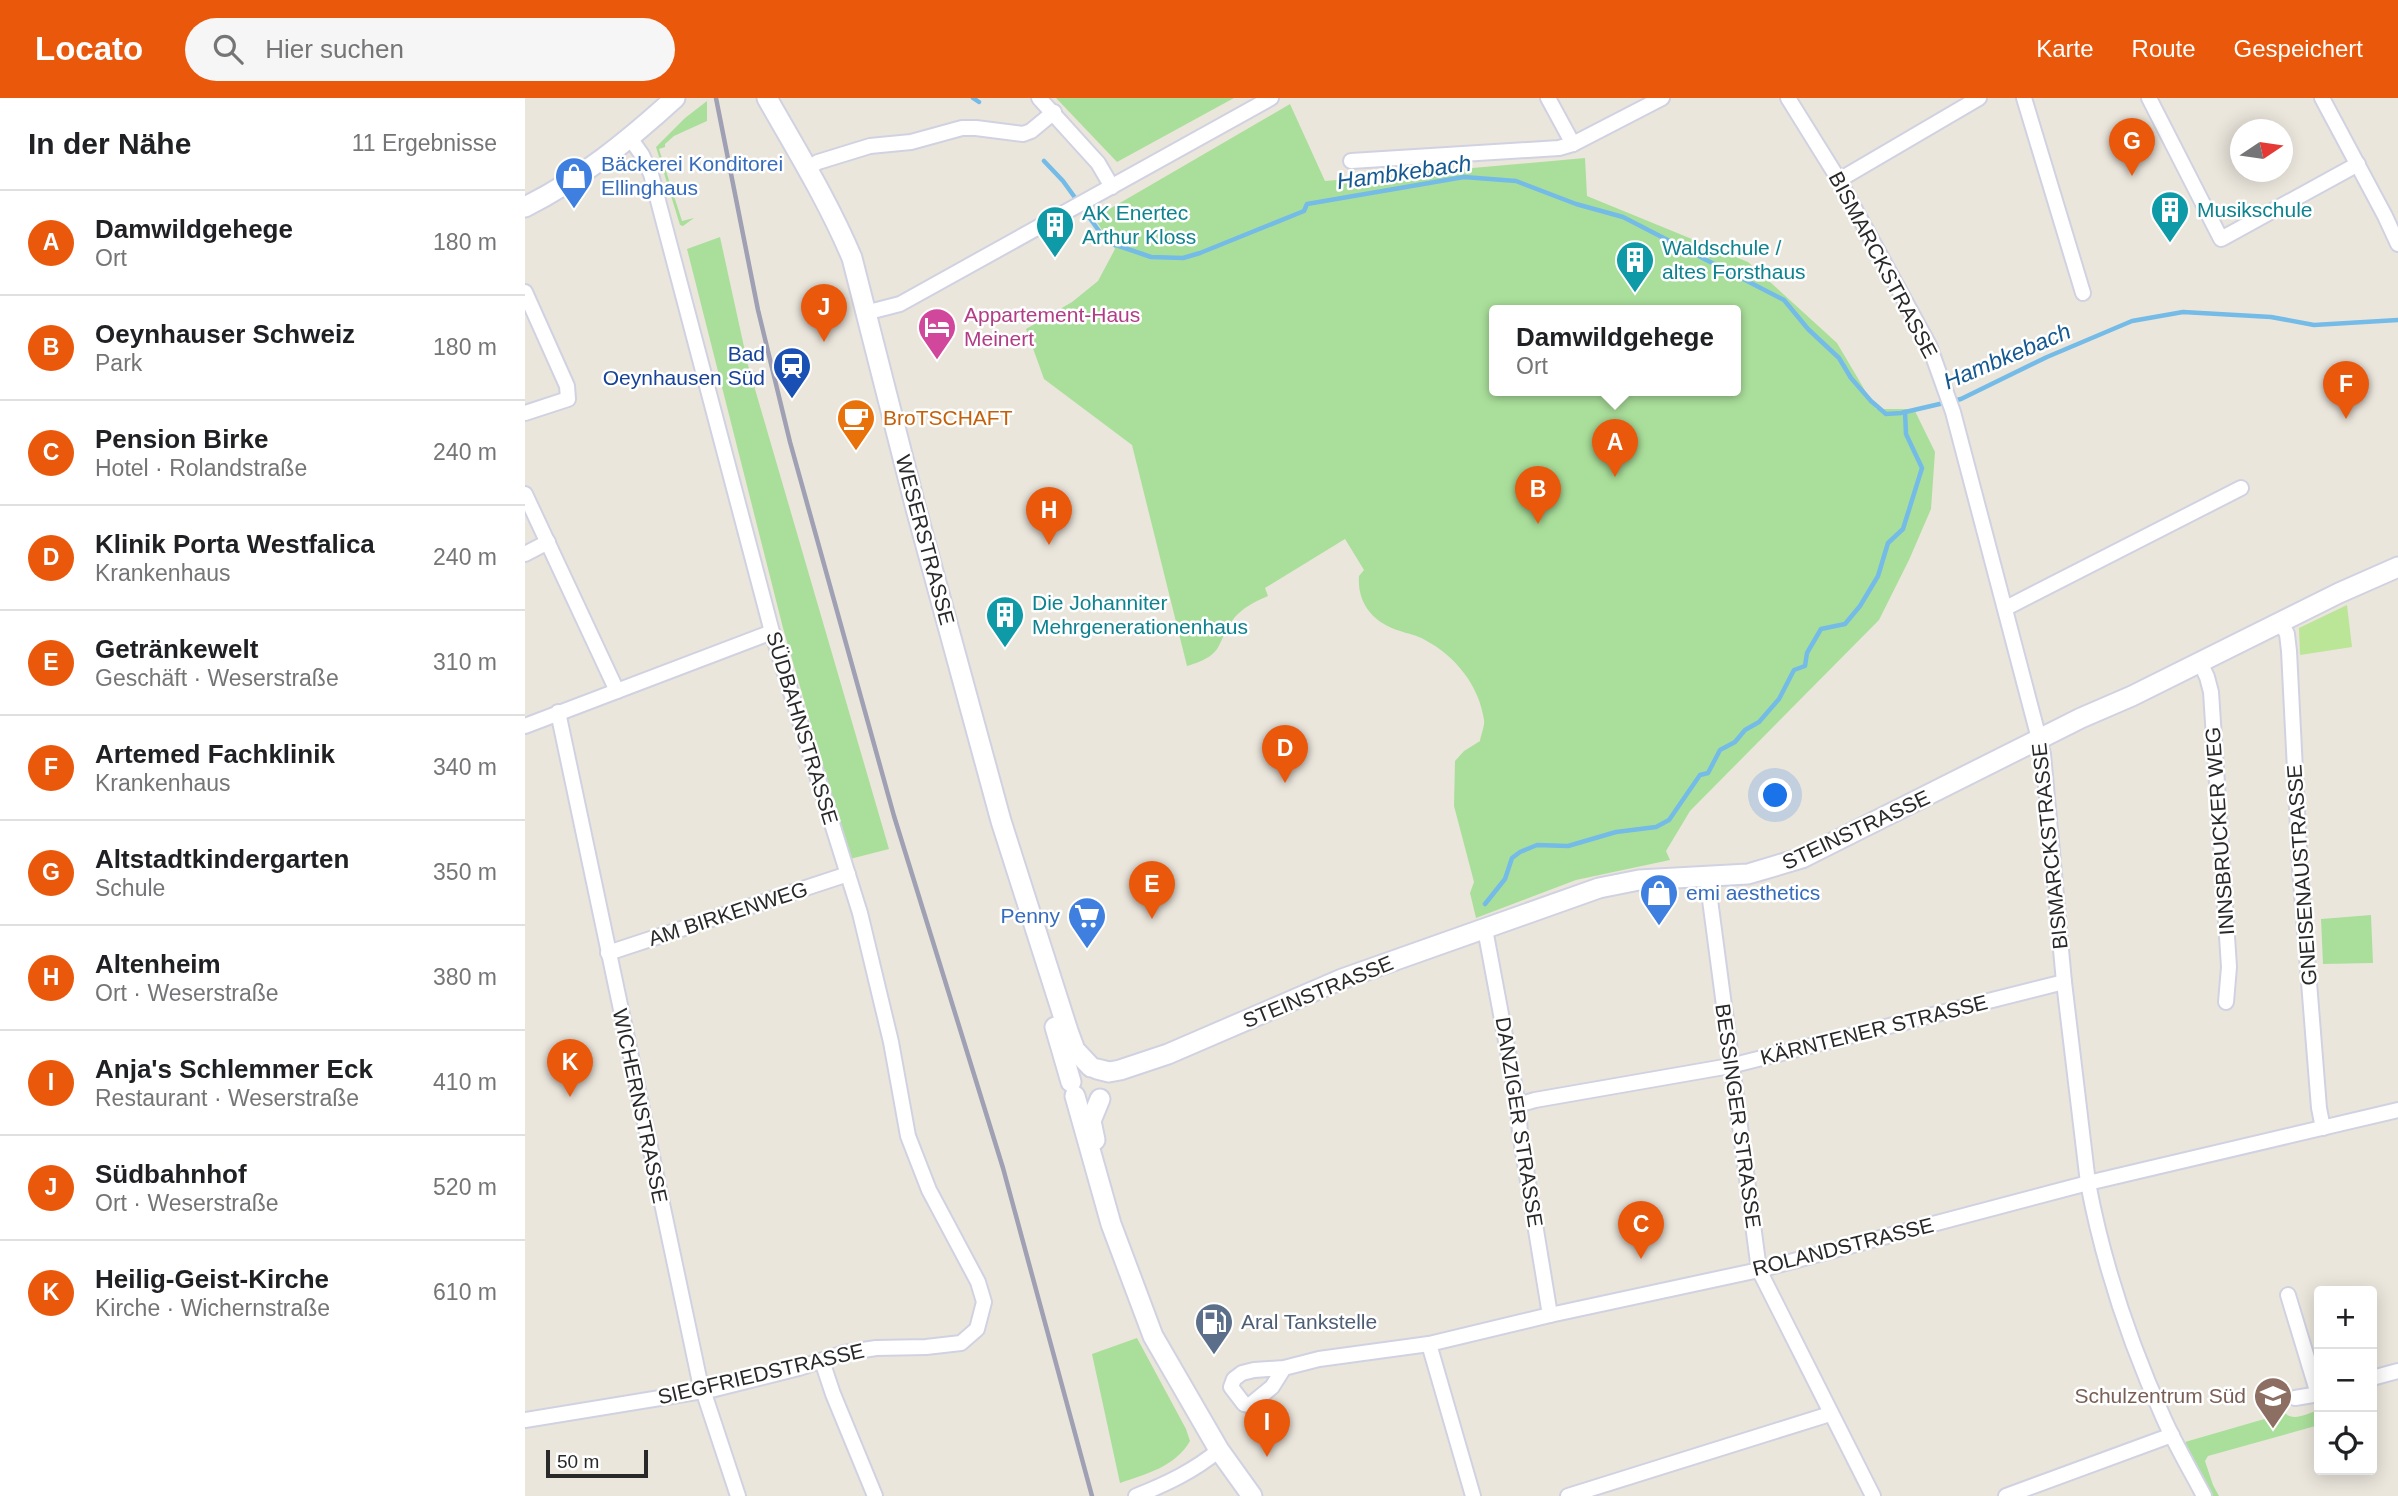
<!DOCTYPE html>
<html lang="de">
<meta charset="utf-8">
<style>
body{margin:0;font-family:Arial,sans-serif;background:#f6f6f6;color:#202124}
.controls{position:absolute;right:21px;bottom:21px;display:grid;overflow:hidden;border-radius:7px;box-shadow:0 4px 18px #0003}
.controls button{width:63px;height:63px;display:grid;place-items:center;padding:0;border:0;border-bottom:2px solid #e0e0e0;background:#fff;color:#202124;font:35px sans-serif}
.compass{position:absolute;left:1705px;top:21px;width:63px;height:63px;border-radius:50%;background:#fff;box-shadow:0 4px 18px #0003;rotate:77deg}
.scale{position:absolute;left:21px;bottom:18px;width:102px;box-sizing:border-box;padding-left:7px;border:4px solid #292929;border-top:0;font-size:19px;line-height:24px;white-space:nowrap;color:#292929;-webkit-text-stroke:5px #fff;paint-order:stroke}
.you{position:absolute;left:1251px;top:698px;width:24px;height:24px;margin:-18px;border:5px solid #fff;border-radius:50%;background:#1a73e8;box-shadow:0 0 0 10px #1a73e833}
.badge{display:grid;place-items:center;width:46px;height:46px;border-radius:50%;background:#ea580c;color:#fff;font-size:23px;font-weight:700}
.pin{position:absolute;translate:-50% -58px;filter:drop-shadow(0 2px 4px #0008)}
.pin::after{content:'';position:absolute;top:37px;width:24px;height:21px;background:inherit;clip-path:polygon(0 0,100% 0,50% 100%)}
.popup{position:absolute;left:964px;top:207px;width:252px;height:91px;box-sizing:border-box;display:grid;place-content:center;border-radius:7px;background:#fff;filter:drop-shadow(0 2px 5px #0005);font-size:23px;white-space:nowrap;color:#757577}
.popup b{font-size:26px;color:#202124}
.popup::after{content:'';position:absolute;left:50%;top:100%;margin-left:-14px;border:14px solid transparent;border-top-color:#fff}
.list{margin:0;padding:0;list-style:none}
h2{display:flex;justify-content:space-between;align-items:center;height:91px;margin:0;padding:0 28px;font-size:30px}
h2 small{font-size:23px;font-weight:400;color:#757577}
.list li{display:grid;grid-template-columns:46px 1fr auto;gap:21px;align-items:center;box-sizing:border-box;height:105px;padding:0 28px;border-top:2px solid #e0e0e0}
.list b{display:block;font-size:26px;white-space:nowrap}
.list p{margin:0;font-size:23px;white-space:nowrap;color:#757577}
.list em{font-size:23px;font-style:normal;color:#757577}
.icon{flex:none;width:38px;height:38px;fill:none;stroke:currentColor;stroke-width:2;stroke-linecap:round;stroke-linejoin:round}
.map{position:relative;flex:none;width:1873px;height:1398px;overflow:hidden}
header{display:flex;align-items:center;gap:42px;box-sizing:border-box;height:98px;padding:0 35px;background:#ea580c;color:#fff}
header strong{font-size:33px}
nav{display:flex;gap:38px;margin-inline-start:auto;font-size:24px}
.search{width:490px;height:63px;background:#f6f6f6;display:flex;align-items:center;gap:18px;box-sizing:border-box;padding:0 24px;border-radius:38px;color:#757577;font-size:26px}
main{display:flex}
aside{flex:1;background:#fff}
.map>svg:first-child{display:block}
.green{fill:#aadf9b;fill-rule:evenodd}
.pitch{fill:#bbe597}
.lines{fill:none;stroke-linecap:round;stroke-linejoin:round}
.stream{stroke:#74bbe8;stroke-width:4.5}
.street-casing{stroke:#d1d2e1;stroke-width:18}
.secondary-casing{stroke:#d1d2e1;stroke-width:23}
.street{stroke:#fff;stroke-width:14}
.secondary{stroke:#fff;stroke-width:19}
.rail{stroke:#9fa0b3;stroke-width:4.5}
.labels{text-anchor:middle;stroke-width:5;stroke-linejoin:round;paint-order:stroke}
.shop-label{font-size:21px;fill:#366cbe;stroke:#fff;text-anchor:start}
.culture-label{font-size:21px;fill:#0d838f;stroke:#fff;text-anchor:start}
.street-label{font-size:21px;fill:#292929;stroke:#fff}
.hotel-label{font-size:21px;fill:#b23c85;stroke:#fff;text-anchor:start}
.transit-label{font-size:21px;fill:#164399;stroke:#fff;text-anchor:end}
.food-label{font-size:21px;fill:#c56008;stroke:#fff;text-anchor:start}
.service-label{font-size:21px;fill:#4e5e75;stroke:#fff;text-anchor:start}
.education-label{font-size:21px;fill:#785e54;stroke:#fff;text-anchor:end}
.water-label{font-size:23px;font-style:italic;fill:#145892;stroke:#fff}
</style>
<header>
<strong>Locato</strong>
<div class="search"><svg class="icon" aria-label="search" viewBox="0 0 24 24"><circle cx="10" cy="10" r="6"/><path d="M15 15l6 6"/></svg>Hier suchen</div>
<nav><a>Karte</a><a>Route</a><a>Gespeichert</a></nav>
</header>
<main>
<aside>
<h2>In der Nähe<small>11 Ergebnisse</small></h2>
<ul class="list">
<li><span class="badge">A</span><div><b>Damwildgehege</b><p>Ort</p></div><em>180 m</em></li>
<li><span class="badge">B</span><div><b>Oeynhauser Schweiz</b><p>Park</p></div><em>180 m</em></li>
<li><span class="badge">C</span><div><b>Pension Birke</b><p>Hotel · Rolandstraße</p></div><em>240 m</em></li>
<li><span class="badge">D</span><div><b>Klinik Porta Westfalica</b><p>Krankenhaus</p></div><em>240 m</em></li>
<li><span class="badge">E</span><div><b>Getränkewelt</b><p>Geschäft · Weserstraße</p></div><em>310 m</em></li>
<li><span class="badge">F</span><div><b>Artemed Fachklinik</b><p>Krankenhaus</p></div><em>340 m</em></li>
<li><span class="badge">G</span><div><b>Altstadtkindergarten</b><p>Schule</p></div><em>350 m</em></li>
<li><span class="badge">H</span><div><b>Altenheim</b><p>Ort · Weserstraße</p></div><em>380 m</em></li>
<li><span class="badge">I</span><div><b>Anja's Schlemmer Eck</b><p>Restaurant · Weserstraße</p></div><em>410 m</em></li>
<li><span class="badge">J</span><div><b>Südbahnhof</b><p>Ort · Weserstraße</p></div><em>520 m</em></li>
<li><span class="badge">K</span><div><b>Heilig-Geist-Kirche</b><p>Kirche · Wichernstraße</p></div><em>610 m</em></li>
</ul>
</aside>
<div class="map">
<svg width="1873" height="1398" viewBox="0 0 1873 1398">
<rect width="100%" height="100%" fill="#ebe6dc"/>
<!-- green -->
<g class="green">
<polygon points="531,0 709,0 592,64"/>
<polygon points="182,3 182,23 149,38 140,46 140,49 134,51 157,123 169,120 158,128 155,127 131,49 160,20"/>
<path d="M765,6L800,83L1060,60L1062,98L1223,164L1312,245L1351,311H1389L1410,354L1406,411L1384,462L1354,522L1165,713L1141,753L1145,762L1051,782L951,820L945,795L949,784L929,708L930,663L939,653L955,643C956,636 960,628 959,622C954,587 930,558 900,542C892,537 883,536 875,533C849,525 832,506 834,478L839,472L820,441L740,490L743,498C731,503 719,509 710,519C689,545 703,556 662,568L607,347L519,281L501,231L547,204L573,183L590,151L569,120ZM969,213H1211V293H969Z"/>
<polygon points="195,139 223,267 364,751 325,761 258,530 162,151"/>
<polygon points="1846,817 1848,865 1798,866 1796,821"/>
<path d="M612,1240L661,1331L665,1343C650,1369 621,1376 595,1385L567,1256Z"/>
<path d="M1794,1312V1327L1683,1358L1680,1363L1688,1387L1694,1398H1688L1660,1344L1760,1315C1769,1324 1783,1315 1794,1312Z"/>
</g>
<!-- pitch -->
<polygon class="pitch" points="1822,507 1827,549 1775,557 1774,530"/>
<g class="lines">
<!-- stream -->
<g class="stream">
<polyline points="448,0 454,4"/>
<polyline points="519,63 538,83 582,144 626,159 658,160 675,155 779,113 782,106 939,79 991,83 1051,106 1098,119 1259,202 1283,231 1314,260 1326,280 1346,303 1361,316 1376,315 1436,301 1522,259 1607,223 1658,214 1746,219 1789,227 1873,222"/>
<polyline points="960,806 980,781 987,760 995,754 1012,747 1043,748 1091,734 1131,729 1144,722 1175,677 1183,675 1195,652 1210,644 1220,632 1234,624 1254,601 1269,572 1280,568 1282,555 1296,531 1320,526 1335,508 1353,478 1363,445 1378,431 1397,370 1381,336 1380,314"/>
</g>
<defs>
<g id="street">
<polyline points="514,0 573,65 587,89"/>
<polyline points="1023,0 1048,46"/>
<path d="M1263,0L1314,82L1404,247L1428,314L1518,656L1539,884L1563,1085C1578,1164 1606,1248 1639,1321C1651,1348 1666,1373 1679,1398"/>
<polyline points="1499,0 1558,195"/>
<polyline points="1624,0 1696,141 1833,66"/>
<polyline points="1797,0 1860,118 1873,146"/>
<polyline points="826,63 1034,50 1048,46 1137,0"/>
<polyline points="283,70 293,64 345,48 386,44 437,30 451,30 498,36 506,33 529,14"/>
<polyline points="1314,82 1454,0"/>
<polyline points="0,194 42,288 43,301 0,315"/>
<polyline points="340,215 375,206 746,0"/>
<polyline points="0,396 92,593"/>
<polyline points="0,456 23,444"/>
<polyline points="1481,510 1716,390"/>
<polyline points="1756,524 1762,536 1764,553 1775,771 1794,1010 1798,1030"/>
<polyline points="1675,564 1682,579 1686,594 1704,869 1701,904"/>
<polyline points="33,614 174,1280 213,1398"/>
<polyline points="0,628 247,534"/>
<polyline points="1182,779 1234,1172 1348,1398"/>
<polyline points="960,831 993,1007 995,1035 1025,1217"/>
<polyline points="83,855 323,776"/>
<polyline points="993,1007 1010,1002 1205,968 1539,884"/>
<polyline points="1763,1197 1793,1296"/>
<polyline points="904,1246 948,1398"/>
<polyline points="297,1263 308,1296 350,1398"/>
<polyline points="759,1270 747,1289 725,1307 719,1306 706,1289 709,1281 717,1275 729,1272 759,1270 794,1261 904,1246 1025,1217 1234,1172 1563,1085 1873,1012"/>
<polyline points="1847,1280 1873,1273"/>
<polyline points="1770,1300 1794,1296"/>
<polyline points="0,1322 190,1291 274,1270 319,1255 351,1250 401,1249 436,1245 452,1231 459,1204 453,1184 404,1092 383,1038 366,944 335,815 247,534 126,76 117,57 105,40"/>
<path d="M611,1398C641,1386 669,1373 694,1352"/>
<polyline points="1043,1398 1305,1316"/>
<polyline points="1481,1398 1647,1337"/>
</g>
<g id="secondary">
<path d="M242,0C272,53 303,103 327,160L391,411L476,723L543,933L550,952L566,969"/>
<path d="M0,109C56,81 104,42 150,0"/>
<polyline points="530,929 546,984"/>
<polyline points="572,971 584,974 595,972 643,956 817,881 1074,790 1114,782 1223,776 1277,760 1556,620 1607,598 1814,495 1873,469"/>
<polyline points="550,998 586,1126 628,1238 694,1352 727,1398"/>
<polyline points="570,1042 566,1023 575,1001"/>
</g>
</defs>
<!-- street casing -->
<use href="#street" class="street-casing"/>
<!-- secondary casing -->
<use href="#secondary" class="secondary-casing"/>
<!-- street -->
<use href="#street" class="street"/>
<!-- secondary -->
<use href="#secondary" class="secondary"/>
<!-- rail -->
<polyline class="rail" points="191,0 233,212 265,344 369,718 478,1070 567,1398"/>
</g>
<!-- icons -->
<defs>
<symbol id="shop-pin" viewBox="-11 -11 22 30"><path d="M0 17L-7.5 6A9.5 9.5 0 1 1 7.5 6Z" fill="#3f7fe0" stroke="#fff"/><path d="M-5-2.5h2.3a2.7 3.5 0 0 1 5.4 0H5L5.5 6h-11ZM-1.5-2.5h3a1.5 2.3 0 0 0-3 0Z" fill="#fff"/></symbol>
<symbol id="building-pin" viewBox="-11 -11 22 30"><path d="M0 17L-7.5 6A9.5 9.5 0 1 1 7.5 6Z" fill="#0f9aa8" stroke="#fff"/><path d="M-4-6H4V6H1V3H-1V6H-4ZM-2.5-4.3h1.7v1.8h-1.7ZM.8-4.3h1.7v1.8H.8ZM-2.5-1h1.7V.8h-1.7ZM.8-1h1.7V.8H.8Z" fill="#fff"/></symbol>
<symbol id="hotel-pin" viewBox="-11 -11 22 30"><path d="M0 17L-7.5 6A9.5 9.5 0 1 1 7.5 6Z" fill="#d1479c" stroke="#fff"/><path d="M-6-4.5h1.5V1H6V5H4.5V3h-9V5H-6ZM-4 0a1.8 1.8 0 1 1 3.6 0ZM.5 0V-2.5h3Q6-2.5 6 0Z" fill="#fff"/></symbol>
<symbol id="station-pin" viewBox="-11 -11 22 30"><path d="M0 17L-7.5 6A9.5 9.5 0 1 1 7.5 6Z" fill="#1a4fb4" stroke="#fff"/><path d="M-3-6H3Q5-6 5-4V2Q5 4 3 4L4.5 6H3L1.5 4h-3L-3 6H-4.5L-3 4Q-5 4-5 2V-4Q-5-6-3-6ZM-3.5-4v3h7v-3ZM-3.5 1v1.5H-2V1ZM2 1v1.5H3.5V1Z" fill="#fff"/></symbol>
<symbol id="cafe-pin" viewBox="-11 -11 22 30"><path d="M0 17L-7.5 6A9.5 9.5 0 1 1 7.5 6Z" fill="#e8710a" stroke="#fff"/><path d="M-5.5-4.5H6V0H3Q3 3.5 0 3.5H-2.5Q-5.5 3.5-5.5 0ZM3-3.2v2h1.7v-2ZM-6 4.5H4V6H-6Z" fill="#fff"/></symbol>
<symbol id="supermarket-pin" viewBox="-11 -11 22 30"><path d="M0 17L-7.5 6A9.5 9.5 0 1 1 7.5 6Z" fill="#3f7fe0" stroke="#fff"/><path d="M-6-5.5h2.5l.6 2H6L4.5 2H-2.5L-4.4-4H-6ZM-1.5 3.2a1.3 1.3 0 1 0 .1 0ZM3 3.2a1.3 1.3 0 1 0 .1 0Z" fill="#fff"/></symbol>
<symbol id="fuel-pin" viewBox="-11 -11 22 30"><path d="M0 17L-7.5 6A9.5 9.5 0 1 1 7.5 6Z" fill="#5c6f8a" stroke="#fff"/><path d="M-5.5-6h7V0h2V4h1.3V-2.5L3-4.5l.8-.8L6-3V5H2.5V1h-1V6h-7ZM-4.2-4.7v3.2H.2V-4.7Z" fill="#fff"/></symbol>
<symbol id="school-pin" viewBox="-11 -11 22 30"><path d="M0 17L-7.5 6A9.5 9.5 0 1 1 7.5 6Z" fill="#8d6e63" stroke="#fff"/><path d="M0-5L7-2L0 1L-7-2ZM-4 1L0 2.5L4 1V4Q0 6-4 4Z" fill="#fff"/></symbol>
</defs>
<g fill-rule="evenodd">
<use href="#shop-pin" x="27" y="56" width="44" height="60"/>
<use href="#building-pin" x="1623" y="90" width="44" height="60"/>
<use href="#building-pin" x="508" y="105" width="44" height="60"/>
<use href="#building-pin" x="1088" y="140" width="44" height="60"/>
<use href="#hotel-pin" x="390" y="207" width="44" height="60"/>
<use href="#station-pin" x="245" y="246" width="44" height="60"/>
<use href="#cafe-pin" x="309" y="298" width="44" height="60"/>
<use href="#building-pin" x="458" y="495" width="44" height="60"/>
<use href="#shop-pin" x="1112" y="773" width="44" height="60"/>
<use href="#supermarket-pin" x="540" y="796" width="44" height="60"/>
<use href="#fuel-pin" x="667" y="1202" width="44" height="60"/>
<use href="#school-pin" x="1726" y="1276" width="44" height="60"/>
</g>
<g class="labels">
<!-- shop labels -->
<g class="shop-label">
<text x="76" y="73">Bäckerei Konditorei<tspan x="76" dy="24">Ellinghaus</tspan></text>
<text x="1161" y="802">emi aesthetics</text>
<text x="535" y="825" text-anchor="end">Penny</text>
</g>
<!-- culture labels -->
<g class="culture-label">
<text x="1672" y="119">Musikschule</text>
<text x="557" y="122">AK Enertec<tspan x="557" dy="24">Arthur Kloss</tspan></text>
<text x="1137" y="157">Waldschule /<tspan x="1137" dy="24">altes Forsthaus</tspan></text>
<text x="507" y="512">Die Johanniter<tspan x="507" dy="24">Mehrgenerationenhaus</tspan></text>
</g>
<!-- street labels -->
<g class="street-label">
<text transform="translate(1358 167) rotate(62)" y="7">BISMARCKSTRASSE</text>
<text transform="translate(400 442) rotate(75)" y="7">WESERSTRASSE</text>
<text transform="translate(277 630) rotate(73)" y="7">SÜDBAHNSTRASSE</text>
<text transform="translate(1331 732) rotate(-25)" y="7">STEINSTRASSE</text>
<text transform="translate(1695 733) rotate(-94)" y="7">INNSBRUCKER WEG</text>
<text transform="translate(1525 748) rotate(-96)" y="7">BISMARCKSTRASSE</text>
<text transform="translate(1777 777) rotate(-94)" y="7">GNEISENAUSTRASSE</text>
<text transform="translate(203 816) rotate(-18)" y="7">AM BIRKENWEG</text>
<text transform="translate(793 894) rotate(-22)" y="7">STEINSTRASSE</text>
<text transform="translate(1349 932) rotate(-14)" y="7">KÄRNTENER STRASSE</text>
<text transform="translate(115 1008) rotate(78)" y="7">WICHERNSTRASSE</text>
<text transform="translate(1213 1018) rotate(82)" y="7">BESSINGER STRASSE</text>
<text transform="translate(994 1024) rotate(81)" y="7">DANZIGER STRASSE</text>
<text transform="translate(1318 1149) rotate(-14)" y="7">ROLANDSTRASSE</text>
<text transform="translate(236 1276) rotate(-13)" y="7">SIEGFRIEDSTRASSE</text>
</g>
<!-- hotel labels -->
<g class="hotel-label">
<text x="439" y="224">Appartement-Haus<tspan x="439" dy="24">Meinert</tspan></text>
</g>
<!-- transit labels -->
<g class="transit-label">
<text x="240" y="263">Bad<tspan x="240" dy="24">Oeynhausen Süd</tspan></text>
</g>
<!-- food labels -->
<g class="food-label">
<text x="358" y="327">BroTSCHAFT</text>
</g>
<!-- service labels -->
<g class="service-label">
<text x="716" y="1231">Aral Tankstelle</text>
</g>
<!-- education labels -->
<g class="education-label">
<text x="1721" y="1305">Schulzentrum Süd</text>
</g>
<!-- water labels -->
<g class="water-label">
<text transform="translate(879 74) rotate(-8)" y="8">Hambkebach</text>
<text transform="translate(1482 258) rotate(-23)" y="8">Hambkebach</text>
</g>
</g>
</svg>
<div class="controls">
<button>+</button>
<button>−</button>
<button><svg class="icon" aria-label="locate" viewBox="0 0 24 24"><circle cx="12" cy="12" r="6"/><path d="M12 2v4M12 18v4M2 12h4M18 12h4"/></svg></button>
</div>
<svg class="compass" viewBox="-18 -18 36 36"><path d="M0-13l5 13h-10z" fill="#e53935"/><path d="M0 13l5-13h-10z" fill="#757577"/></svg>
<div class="scale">50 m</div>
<div class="you"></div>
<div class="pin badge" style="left:1090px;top:379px">A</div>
<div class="popup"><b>Damwildgehege</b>Ort</div>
<div class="pin badge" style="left:1013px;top:426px">B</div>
<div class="pin badge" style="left:1116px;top:1161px">C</div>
<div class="pin badge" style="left:760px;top:685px">D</div>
<div class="pin badge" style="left:627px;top:821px">E</div>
<div class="pin badge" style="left:1821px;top:321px">F</div>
<div class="pin badge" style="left:1607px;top:78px">G</div>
<div class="pin badge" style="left:524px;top:447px">H</div>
<div class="pin badge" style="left:742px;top:1359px">I</div>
<div class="pin badge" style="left:299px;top:244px">J</div>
<div class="pin badge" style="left:45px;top:999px">K</div>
</div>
</main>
